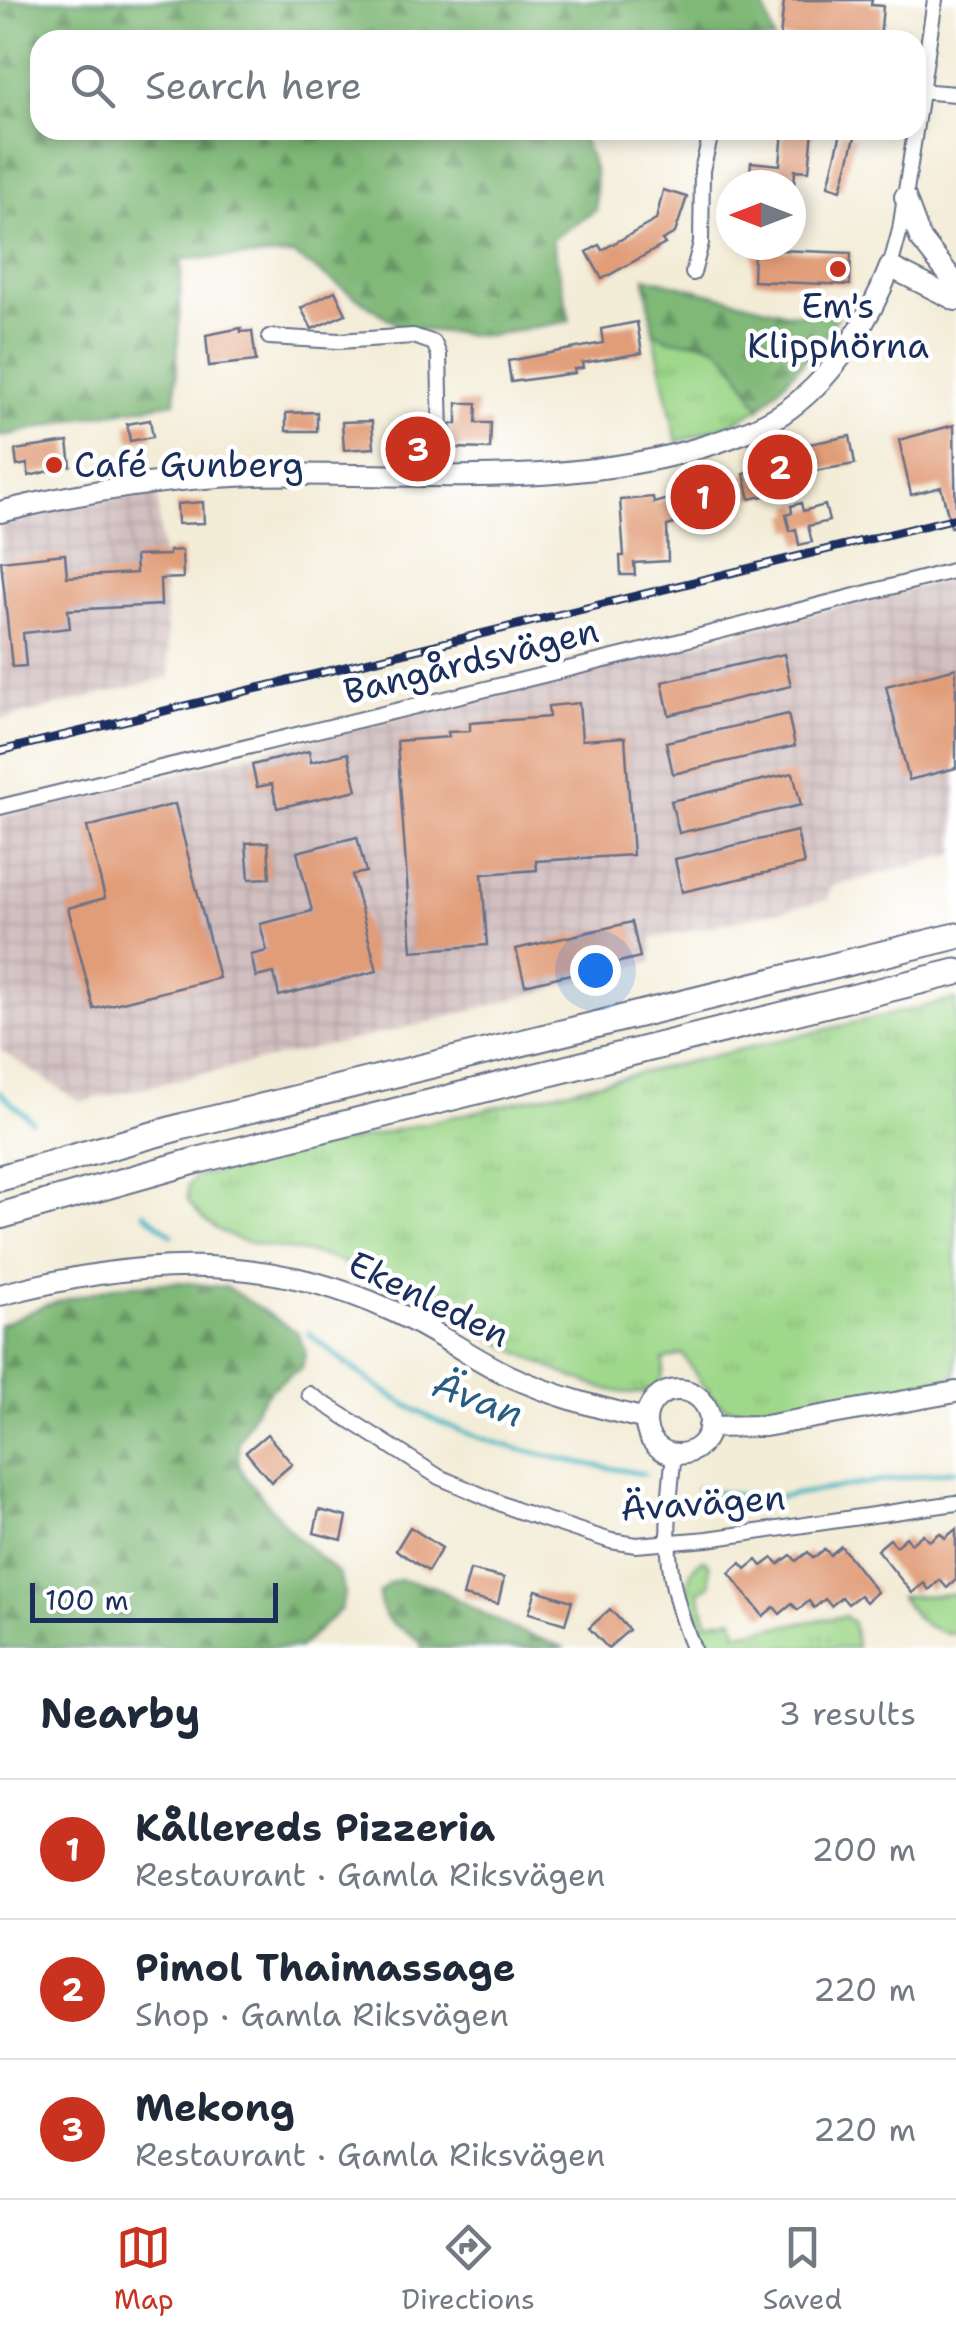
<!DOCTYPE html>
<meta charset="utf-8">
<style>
body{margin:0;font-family:"Shantell Sans",sans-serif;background:#f2f2f3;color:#1f2937}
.compass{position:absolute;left:716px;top:170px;width:90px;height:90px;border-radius:50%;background:#fff;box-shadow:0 5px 15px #0003;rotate:270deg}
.scale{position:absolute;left:30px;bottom:25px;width:248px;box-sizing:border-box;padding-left:10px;border:5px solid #1b2f5e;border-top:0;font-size:28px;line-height:35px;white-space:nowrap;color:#1b2f5e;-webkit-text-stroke:8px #fff;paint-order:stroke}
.you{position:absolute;left:595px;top:970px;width:35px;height:35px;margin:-25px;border:8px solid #fff;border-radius:50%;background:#1a73e8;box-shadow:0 0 0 15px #1a73e833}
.badge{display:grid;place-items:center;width:65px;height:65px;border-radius:50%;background:#c8321e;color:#fff;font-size:32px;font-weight:700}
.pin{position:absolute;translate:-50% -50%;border:5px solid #fff;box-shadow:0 2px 10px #0006}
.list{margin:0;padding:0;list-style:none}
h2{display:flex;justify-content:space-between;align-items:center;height:130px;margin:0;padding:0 40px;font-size:42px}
h2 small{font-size:32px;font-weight:400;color:#747a83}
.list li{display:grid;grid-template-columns:65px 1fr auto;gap:30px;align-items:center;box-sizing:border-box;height:140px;padding:0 40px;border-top:2px solid #e0e1e3}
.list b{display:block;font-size:38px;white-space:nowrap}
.list p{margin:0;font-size:32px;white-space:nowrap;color:#747a83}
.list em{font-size:32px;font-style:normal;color:#747a83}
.icon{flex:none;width:55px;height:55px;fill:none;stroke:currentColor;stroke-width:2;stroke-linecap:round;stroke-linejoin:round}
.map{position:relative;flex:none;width:956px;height:1648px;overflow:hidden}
.search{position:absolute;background:#fff;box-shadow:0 5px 15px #0003;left:30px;right:30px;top:30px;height:110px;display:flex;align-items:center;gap:25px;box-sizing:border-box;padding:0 35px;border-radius:30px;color:#747a83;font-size:38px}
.sheet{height:550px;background:#fff}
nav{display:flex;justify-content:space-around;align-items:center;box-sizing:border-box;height:140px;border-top:2px solid #e0e1e3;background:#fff;font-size:28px;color:#747a83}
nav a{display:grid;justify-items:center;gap:5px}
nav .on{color:#c8321e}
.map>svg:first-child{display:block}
.industrial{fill:url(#industrial-grid)}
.grass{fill:url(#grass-tufts);stroke:#5d8474;stroke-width:2.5}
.forest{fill:url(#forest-firs);stroke:#4d746a;stroke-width:2.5}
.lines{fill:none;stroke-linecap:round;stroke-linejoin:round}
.stream{stroke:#47b5c1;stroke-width:5}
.building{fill:#e19c78}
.street-casing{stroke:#677188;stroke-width:18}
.secondary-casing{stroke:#677188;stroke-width:24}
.highway-casing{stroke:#677188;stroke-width:29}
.street{stroke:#fff;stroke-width:14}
.secondary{stroke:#fff;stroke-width:20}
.highway{stroke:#fff;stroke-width:25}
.rail-casing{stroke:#1b2f5e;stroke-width:9}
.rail{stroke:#fff;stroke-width:5;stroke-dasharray:15;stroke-linecap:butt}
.poi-dot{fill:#c8321e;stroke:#fff;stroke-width:4}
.labels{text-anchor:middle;stroke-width:9;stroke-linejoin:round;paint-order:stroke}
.poi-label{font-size:35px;fill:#1b2f5e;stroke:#fff}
.street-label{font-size:35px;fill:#1b2f5e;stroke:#fff}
.water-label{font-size:38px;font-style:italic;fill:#2a5e81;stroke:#fff}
</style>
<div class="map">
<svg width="956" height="1648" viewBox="0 0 956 1648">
<defs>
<pattern id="industrial-grid" width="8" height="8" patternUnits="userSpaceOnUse" patternTransform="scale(2.5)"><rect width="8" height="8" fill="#d2bfc0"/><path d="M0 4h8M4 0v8" fill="none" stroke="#b4a4a7"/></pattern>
<pattern id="grass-tufts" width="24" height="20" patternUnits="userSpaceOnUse" patternTransform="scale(2.5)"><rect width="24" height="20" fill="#9fd88b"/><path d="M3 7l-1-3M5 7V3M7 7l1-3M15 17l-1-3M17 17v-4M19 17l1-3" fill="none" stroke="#88ba7a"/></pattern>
<pattern id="forest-firs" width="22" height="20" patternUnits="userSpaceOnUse" patternTransform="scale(2.5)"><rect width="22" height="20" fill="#7fb877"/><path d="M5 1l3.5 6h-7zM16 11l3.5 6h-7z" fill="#679665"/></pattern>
</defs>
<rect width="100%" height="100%" fill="#fff"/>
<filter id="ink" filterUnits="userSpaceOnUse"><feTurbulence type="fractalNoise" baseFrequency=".01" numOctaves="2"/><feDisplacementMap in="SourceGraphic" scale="20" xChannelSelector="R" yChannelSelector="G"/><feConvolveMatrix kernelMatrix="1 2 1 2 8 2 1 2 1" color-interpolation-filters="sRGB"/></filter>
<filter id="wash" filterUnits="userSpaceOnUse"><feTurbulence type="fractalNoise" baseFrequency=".0048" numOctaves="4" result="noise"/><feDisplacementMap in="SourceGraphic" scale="40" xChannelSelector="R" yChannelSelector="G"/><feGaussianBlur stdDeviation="2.25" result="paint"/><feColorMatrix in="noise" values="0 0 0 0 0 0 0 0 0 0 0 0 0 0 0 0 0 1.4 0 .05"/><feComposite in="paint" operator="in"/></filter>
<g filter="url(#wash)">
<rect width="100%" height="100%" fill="#f3ecd7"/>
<!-- industrial -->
<g class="industrial">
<polygon points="157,491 170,677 0,720 0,520 58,506"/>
<polygon points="956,578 956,854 830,887 828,900 652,939 652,962 413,1026 80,1102 0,1050 0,817"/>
</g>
<!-- grass -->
<g class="grass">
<path d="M653,330C674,349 696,336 713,345C734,356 747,389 760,408L730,424L677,442Z"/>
<path d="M956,999V1376C905,1388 773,1430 727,1408C707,1398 695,1371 682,1354L663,1360C675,1461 432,1301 404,1288C377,1275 347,1262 318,1255C264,1242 225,1251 188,1201V1186L195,1177Z"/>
<path d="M703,1559L709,1563L710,1585L699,1592L707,1622L734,1618L737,1633L845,1616L853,1623L857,1648H709C698,1623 672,1579 703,1559Z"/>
<path d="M956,1594V1634C927,1631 916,1620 900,1597Z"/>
</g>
<!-- forest -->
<g class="forest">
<polygon points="0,0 762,0 774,40 40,40 40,130 580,130 595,172 596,210 552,239 570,321 487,336 402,328 294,255 182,259 175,402 80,418 0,437"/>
<path d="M645,277L787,313L838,316L818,346L760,408C747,389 734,356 713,345C696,336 674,349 653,330Z"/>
<polygon points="178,1282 226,1287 297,1332 306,1353 302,1367 271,1389 257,1406 238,1442 239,1466 245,1477 294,1535 339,1574 345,1593 340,1610 299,1648 0,1648 0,1325 46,1305 116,1286"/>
<path d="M398,1580L430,1585L513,1629L565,1648H422L420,1641C398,1624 381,1625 379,1594L388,1584Z"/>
</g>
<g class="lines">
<!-- stream -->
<g class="stream">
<polyline points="0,1092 32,1121"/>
<polyline points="144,1213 172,1235"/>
<path d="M309,1333C345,1364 386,1396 429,1417C495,1449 573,1462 644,1474"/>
<polyline points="697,1489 764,1499 956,1470"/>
</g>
</g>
<g id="blocks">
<!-- building -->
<g class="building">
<polygon points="784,0 872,0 871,5 883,6 880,40 780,38"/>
<polygon points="783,130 813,130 809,171 795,170 794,186 749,185 751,162 780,165"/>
<polygon points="841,133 855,137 841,190 828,186"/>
<polygon points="663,190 687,197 675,233 662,240 665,244 602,279 587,252 599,245 602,250 656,220"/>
<polygon points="754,249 851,253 850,285 753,281"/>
<polygon points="335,291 346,314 312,329 301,308"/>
<polygon points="637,322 642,353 582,363 583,368 574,369 575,373 511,382 508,361 603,343 601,329"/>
<polygon points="241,328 241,332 252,331 256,361 209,366 206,335"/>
<polygon points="457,403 477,403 476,423 491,423 490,449 452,448 451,424 457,424"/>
<polygon points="317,412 317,431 286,431 286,413"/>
<polygon points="150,420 153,437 130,441 127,424"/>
<polygon points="372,421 374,448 344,450 342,422"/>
<polygon points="418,424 430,424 431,456 406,455 407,425"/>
<polygon points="954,425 956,526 951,527 941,487 911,495 899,440"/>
<polygon points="850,436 855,464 814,471 809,444"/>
<polygon points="68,442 71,466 29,476 27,464 17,466 15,450"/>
<polygon points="783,464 790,490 750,499 744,474"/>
<polygon points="713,486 720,509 707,513 709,520 695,524 694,518 667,526 668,561 634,563 635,575 621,575 620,556 624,556 620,500 653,497 654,503"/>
<polygon points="203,502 204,523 178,524 177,504"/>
<polygon points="801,503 803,511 825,505 829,521 808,526 812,542 799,545 796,529 790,531 786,515 792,513 791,506"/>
<polygon points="182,550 183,578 160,579 161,605 68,610 70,628 23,633 26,666 12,667 1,561 65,554 67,577 136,573 135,556 169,555 169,551"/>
<polygon points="784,654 791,686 669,715 662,682"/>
<polygon points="956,668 956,768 909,780 886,686"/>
<polygon points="579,703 582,740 625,737 633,855 536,861 537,870 482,874 487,945 412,951 397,741 449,737 448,732 470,731 470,723 549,717 548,706"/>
<polygon points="788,714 795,746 673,774 666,742"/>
<polygon points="309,751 311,762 348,753 357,790 277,808 272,784 257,787 252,765"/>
<polygon points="793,773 801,805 679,833 671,801"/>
<polygon points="175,804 219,978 94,1009 68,908 105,898 87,827"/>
<polygon points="797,831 804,864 682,892 675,859"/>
<polygon points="357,837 366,872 352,875 377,971 279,996 274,973 256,977 251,955 267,951 260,924 312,911 297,852"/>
<polygon points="268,842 270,878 249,879 246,843"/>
<polygon points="632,922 640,957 525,985 516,949"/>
<polygon points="267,1434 292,1464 271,1482 246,1452"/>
<polygon points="319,1510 347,1517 342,1540 314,1533"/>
<polygon points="410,1527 442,1548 428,1571 396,1550"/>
<polygon points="956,1529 956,1580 947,1588 940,1580 929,1590 924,1583 912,1593 877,1550 890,1539 896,1546 906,1537 911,1544 923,1534 929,1541 940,1533 945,1538"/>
<polygon points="841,1546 877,1592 866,1602 860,1595 848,1604 842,1597 831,1606 825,1599 814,1608 809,1601 798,1610 792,1604 780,1614 774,1607 763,1616 729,1573 741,1563 746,1569 757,1560 762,1566 773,1558 779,1564 791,1555 796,1561 808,1552 813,1558 825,1549 830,1555"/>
<polygon points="470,1570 504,1578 498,1604 463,1596"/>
<polygon points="536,1590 572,1601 565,1624 529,1613"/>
<polygon points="610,1609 629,1630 608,1648 589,1628"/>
</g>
</g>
</g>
<g filter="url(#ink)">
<use href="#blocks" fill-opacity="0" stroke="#677188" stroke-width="2.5"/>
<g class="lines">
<defs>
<g id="street">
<polyline points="917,91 956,94"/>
<polyline points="890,267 900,230 935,0"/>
<polyline points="693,273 701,243 702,170 712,130"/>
<polyline points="269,337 339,341 413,336 434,343 439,355 442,475"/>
<polyline points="0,807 638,652 956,570"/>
<polyline points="309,1394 439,1477 516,1510 611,1541 636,1545 708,1539 956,1503"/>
<path d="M674,1454C665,1530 663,1576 693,1648"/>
</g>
<g id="secondary">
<polyline points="905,197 920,238 956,284"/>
<path d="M0,512C84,491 168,478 255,475C407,471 568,492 715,443C741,434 768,425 790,408C836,374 870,319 890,267L956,300"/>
<path d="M0,1295C134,1259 259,1251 388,1309C430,1327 467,1355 508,1375C553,1396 599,1408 646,1419"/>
<circle cx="678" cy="1422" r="32"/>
<polyline points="709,1427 765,1426 956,1392"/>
</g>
<g id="highway">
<polyline points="0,1178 184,1126 956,936"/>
<polyline points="0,1216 195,1161 956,972"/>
</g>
</defs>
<!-- street casing -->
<use href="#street" class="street-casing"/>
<!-- secondary casing -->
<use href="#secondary" class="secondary-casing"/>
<!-- highway casing -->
<use href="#highway" class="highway-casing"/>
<!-- street -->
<use href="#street" class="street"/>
<!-- secondary -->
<use href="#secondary" class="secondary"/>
<!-- highway -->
<use href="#highway" class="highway"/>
<defs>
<polyline id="rail" points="0,751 956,518"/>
</defs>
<!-- rail casing -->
<use href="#rail" class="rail-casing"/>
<!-- rail -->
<use href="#rail" class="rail"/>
</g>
</g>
<!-- markers -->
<g class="poi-dot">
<circle cx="838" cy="269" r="10"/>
<circle cx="54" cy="465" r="10"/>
</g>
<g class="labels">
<!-- poi labels -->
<g class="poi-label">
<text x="838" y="318">Em's<tspan x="838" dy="40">Klipphörna</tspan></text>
<text x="74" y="477" text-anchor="start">Café Gunberg</text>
</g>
<!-- street labels -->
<g class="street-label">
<text transform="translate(471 661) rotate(-14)" y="12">Bangårdsvägen</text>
<text transform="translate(429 1299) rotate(26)" y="12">Ekenleden</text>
<text transform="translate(703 1503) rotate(-4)" y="12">Ävavägen</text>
</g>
<!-- water labels -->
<g class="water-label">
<text transform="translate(478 1399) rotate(21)" y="13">Ävan</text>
</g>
</g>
</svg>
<svg class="compass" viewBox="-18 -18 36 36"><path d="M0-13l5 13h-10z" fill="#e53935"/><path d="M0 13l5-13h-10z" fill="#747a83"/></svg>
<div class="scale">100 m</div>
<div class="you"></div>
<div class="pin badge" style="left:703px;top:497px">1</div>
<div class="pin badge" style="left:780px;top:467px">2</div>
<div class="pin badge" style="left:418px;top:449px">3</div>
<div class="search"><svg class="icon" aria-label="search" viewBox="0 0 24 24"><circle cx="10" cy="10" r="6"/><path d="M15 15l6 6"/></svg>Search here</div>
</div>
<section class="sheet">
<h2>Nearby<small>3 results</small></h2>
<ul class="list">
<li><span class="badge">1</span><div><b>Kållereds Pizzeria</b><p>Restaurant · Gamla Riksvägen</p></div><em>200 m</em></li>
<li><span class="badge">2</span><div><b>Pimol Thaimassage</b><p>Shop · Gamla Riksvägen</p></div><em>220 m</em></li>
<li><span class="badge">3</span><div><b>Mekong</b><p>Restaurant · Gamla Riksvägen</p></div><em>220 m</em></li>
</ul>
</section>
<nav>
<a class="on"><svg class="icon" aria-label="map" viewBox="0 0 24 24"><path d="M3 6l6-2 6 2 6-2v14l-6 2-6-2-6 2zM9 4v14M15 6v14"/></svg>Map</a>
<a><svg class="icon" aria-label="directions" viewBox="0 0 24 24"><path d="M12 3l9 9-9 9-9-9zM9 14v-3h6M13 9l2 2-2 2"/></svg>Directions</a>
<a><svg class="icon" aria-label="saved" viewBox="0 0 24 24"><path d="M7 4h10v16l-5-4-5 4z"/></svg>Saved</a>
</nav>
